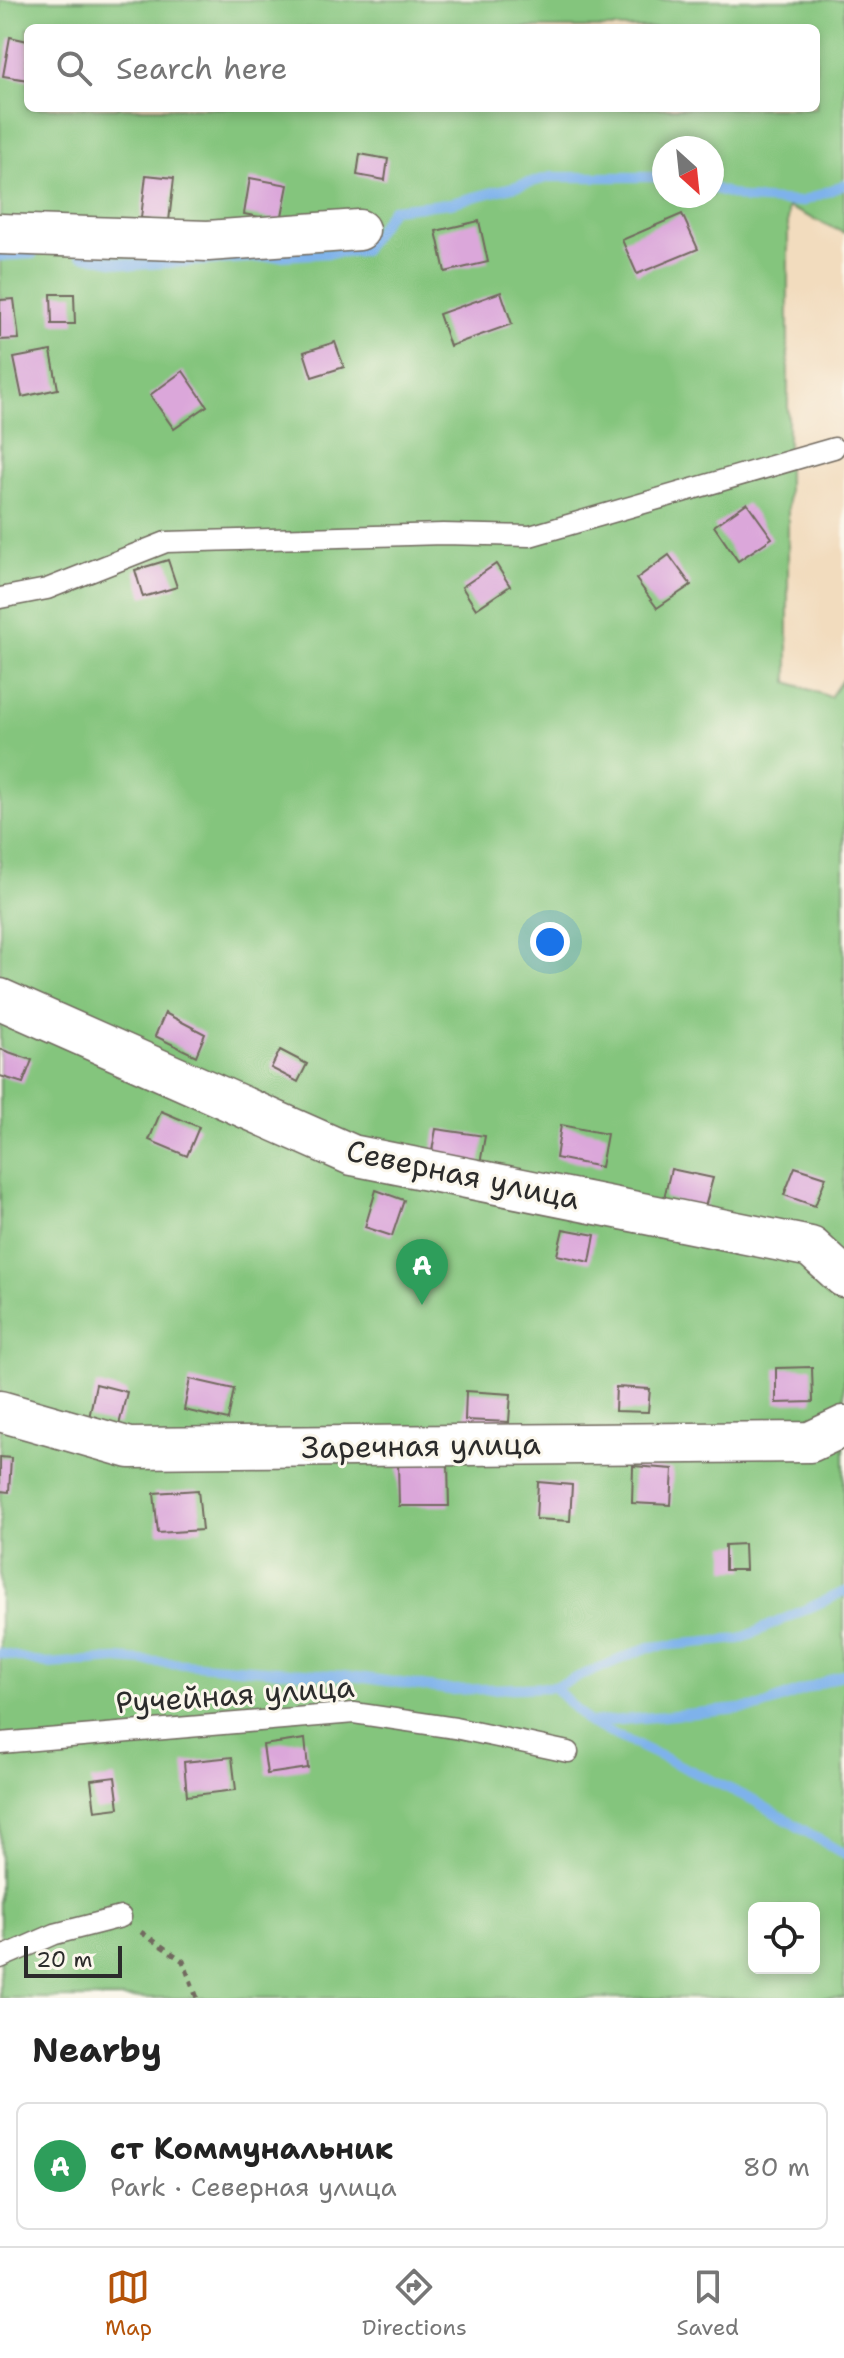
<!DOCTYPE html>
<meta charset="utf-8">
<style>
body{margin:0;font-family:"Shantell Sans",sans-serif;background:#f6f6f6;color:#222}
.controls{position:absolute;right:24px;bottom:24px;display:grid;overflow:hidden;border-radius:12px;box-shadow:0 4px 12px #0003}
.controls button{width:72px;height:72px;display:grid;place-items:center;padding:0;border:0;border-bottom:2px solid #e0e0e0;background:#fff;color:#222;font:40px sans-serif}
.compass{position:absolute;left:652px;top:136px;width:72px;height:72px;border-radius:50%;background:#fff;box-shadow:0 4px 12px #0003;rotate:153deg}
.scale{position:absolute;left:24px;bottom:20px;width:98px;box-sizing:border-box;padding-left:8px;border:4px solid #2b2b2b;border-top:0;font-size:22px;line-height:28px;white-space:nowrap;color:#2b2b2b;-webkit-text-stroke:6px #fbf7ec;paint-order:stroke}
.you{position:absolute;left:550px;top:942px;width:28px;height:28px;margin:-20px;border:6px solid #fff;border-radius:50%;background:#1a73e8;box-shadow:0 0 0 12px #1a73e833}
.badge{display:grid;place-items:center;width:52px;height:52px;border-radius:50%;background:#b45309;color:#fff;font-size:26px;font-weight:700}
.pin{position:absolute;translate:-50% -66px;filter:drop-shadow(0 2px 4px #0008)}
.pin::after{content:'';position:absolute;top:42px;width:28px;height:24px;background:inherit;clip-path:polygon(0 0,100% 0,50% 100%)}
.list{margin:0;padding:0;list-style:none}
h2{display:flex;justify-content:space-between;align-items:center;height:104px;margin:0;padding:0 32px;font-size:34px}
h2 small{font-size:26px;font-weight:400;color:#767676}
.list li{display:grid;grid-template-columns:52px 1fr auto;gap:24px;align-items:center;box-sizing:border-box;height:128px;margin:0 16px 16px;padding:0 16px;border:2px solid #e0e0e0;border-radius:12px}
.list b{display:block;font-size:30px;white-space:nowrap}
.list p{margin:0;font-size:26px;white-space:nowrap;color:#767676}
.list em{font-size:26px;font-style:normal;color:#767676}
.icon{flex:none;width:44px;height:44px;fill:none;stroke:currentColor;stroke-width:2;stroke-linecap:round;stroke-linejoin:round}
.map{position:relative;flex:none;width:844px;height:1998px;overflow:hidden}
.search{position:absolute;background:#fff;box-shadow:0 4px 12px #0003;left:24px;right:24px;top:24px;height:88px;display:flex;align-items:center;gap:20px;box-sizing:border-box;padding:0 28px;border-radius:12px;color:#767676;font-size:30px}
.sheet{height:248px;background:#fff}
nav{display:flex;justify-content:space-around;align-items:center;box-sizing:border-box;height:112px;border-top:2px solid #e0e0e0;background:#fff;font-size:22px;color:#767676}
nav a{display:grid;justify-items:center;gap:4px}
nav .on{color:#b45309}
.map>svg:first-child{display:block}
.green{fill:#84c57d;stroke:#587854;stroke-width:2;fill-rule:evenodd}
.lines{fill:none;stroke-linecap:round;stroke-linejoin:round}
.stream{stroke:#7eb2eb;stroke-width:10}
.building{fill:#dba7da}
.lane-casing{stroke:#71695e;stroke-width:23}
.street-casing{stroke:#71695e;stroke-width:43}
.path{stroke:#71695e;stroke-width:5;stroke-dasharray:6 6;stroke-linecap:butt}
.lane{stroke:#fff;stroke-width:20}
.street{stroke:#fff;stroke-width:40}
.labels{text-anchor:middle;stroke-width:6;stroke-linejoin:round;paint-order:stroke}
.street-label{font-size:30px;fill:#2b2b2b;stroke:#fbf7ec}
</style>
<div class="map">
<svg width="844" height="1998" viewBox="0 0 844 1998">
<rect width="100%" height="100%" fill="#fbf7ec"/>
<filter id="ink" filterUnits="userSpaceOnUse"><feTurbulence type="fractalNoise" baseFrequency=".0125" numOctaves="2"/><feDisplacementMap in="SourceGraphic" scale="16" xChannelSelector="R" yChannelSelector="G"/><feConvolveMatrix kernelMatrix="1 2 1 2 8 2 1 2 1" color-interpolation-filters="sRGB"/></filter>
<filter id="wash" filterUnits="userSpaceOnUse"><feTurbulence type="fractalNoise" baseFrequency=".006" numOctaves="4" result="noise"/><feDisplacementMap in="SourceGraphic" scale="32" xChannelSelector="R" yChannelSelector="G"/><feGaussianBlur stdDeviation="1.8" result="paint"/><feColorMatrix in="noise" values="0 0 0 0 0 0 0 0 0 0 0 0 0 0 0 0 0 1.4 0 .05"/><feComposite in="paint" operator="in"/></filter>
<g filter="url(#wash)">
<rect width="100%" height="100%" fill="#f2dcbe"/>
<!-- green -->
<path class="green" d="M0,0H844V233L788,207V682L830,697L844,677V1998H0ZM28,28H816V108H28ZM664,148H712V196H664ZM754,1908H814V1968H754Z"/>
<g class="lines">
<!-- stream -->
<g class="stream">
<polyline points="712,188 746,199 801,202 844,185"/>
<polyline points="81,255 133,265 363,251 392,209 451,203 551,177 664,177"/>
<polyline points="0,256 33,254"/>
<polyline points="0,1653 47,1664 117,1659 358,1677 450,1690 554,1687 649,1647 740,1639 844,1592"/>
<polyline points="554,1687 589,1723 760,1707 844,1674"/>
<polyline points="590,1723 753,1800 844,1854"/>
</g>
</g>
<g id="blocks">
<!-- building -->
<g class="building">
<polygon points="10,37 28,41 28,80 3,76"/>
<polygon points="360,154 388,159 385,180 357,175"/>
<polygon points="146,175 174,178 169,221 141,218"/>
<polygon points="250,178 288,185 281,221 244,214"/>
<polygon points="682,214 698,249 637,274 622,240"/>
<polygon points="479,221 488,262 445,272 436,231"/>
<polygon points="501,292 512,324 450,346 439,314"/>
<polygon points="51,294 74,294 75,324 52,324"/>
<polygon points="14,299 19,339 0,340 0,300"/>
<polygon points="335,342 344,367 312,377 304,352"/>
<polygon points="51,351 58,389 22,397 14,358"/>
<polygon points="183,371 207,406 174,429 150,395"/>
<polygon points="747,503 772,538 738,561 714,526"/>
<polygon points="669,555 691,585 657,608 636,579"/>
<polygon points="168,560 177,587 143,597 135,570"/>
<polygon points="496,564 510,586 476,609 462,587"/>
<polygon points="165,1013 205,1034 196,1056 155,1036"/>
<polygon points="0,1049 32,1060 23,1083 0,1076"/>
<polygon points="280,1050 307,1064 298,1082 271,1068"/>
<polygon points="161,1111 199,1127 187,1156 149,1140"/>
<polygon points="561,1125 607,1134 601,1167 556,1158"/>
<polygon points="436,1129 485,1136 479,1170 430,1162"/>
<polygon points="795,1167 826,1177 815,1206 784,1195"/>
<polygon points="671,1169 713,1178 705,1207 664,1198"/>
<polygon points="376,1190 404,1200 392,1236 365,1227"/>
<polygon points="563,1229 595,1235 590,1262 557,1255"/>
<polygon points="812,1367 813,1402 776,1403 776,1368"/>
<polygon points="190,1379 234,1389 228,1420 184,1410"/>
<polygon points="96,1384 127,1392 119,1425 89,1418"/>
<polygon points="616,1387 650,1389 648,1412 615,1411"/>
<polygon points="466,1391 511,1394 509,1422 465,1420"/>
<polygon points="0,1457 11,1458 9,1492 0,1491"/>
<polygon points="398,1462 448,1462 449,1506 399,1506"/>
<polygon points="633,1466 673,1469 671,1505 632,1503"/>
<polygon points="538,1482 572,1485 570,1521 536,1519"/>
<polygon points="198,1490 202,1530 158,1533 154,1493"/>
<polygon points="744,1544 745,1570 725,1570 725,1545"/>
<polygon points="305,1739 308,1768 267,1774 263,1745"/>
<polygon points="232,1757 236,1790 187,1796 184,1762"/>
<polygon points="115,1777 119,1808 95,1811 91,1780"/>
</g>
</g>
</g>
<g filter="url(#ink)">
<use href="#blocks" fill-opacity="0" stroke="#71695e" stroke-width="2"/>
<g class="lines">
<defs>
<g id="lane">
<polyline points="0,598 47,589 166,542 443,534 530,536 834,448"/>
<polyline points="0,1743 354,1713 455,1728 568,1752"/>
<polyline points="0,1958 55,1934 121,1917"/>
</g>
<g id="street">
<polyline points="0,234 208,241 359,230"/>
<polyline points="0,999 352,1155 811,1247 844,1277"/>
<polyline points="0,1411 130,1448 810,1442 844,1426"/>
</g>
</defs>
<!-- lane casing -->
<use href="#lane" class="lane-casing"/>
<!-- street casing -->
<use href="#street" class="street-casing"/>
<!-- path -->
<polyline class="path" points="141,1932 183,1961 197,1998"/>
<!-- lane -->
<use href="#lane" class="lane"/>
<!-- street -->
<use href="#street" class="street"/>
</g>
</g>
<g class="labels">
<!-- street labels -->
<g class="street-label">
<text transform="translate(463 1175) rotate(12)" y="10">Северная улица</text>
<text transform="translate(421 1446) rotate(-1)" y="10">Заречная улица</text>
<text transform="translate(235 1695) rotate(-4)" y="10">Ручейная улица</text>
</g>
</g>
</svg>
<div class="controls">
<button><svg class="icon" aria-label="locate" viewBox="0 0 24 24"><circle cx="12" cy="12" r="6"/><path d="M12 2v4M12 18v4M2 12h4M18 12h4"/></svg></button>
</div>
<svg class="compass" viewBox="-18 -18 36 36"><path d="M0-13l5 13h-10z" fill="#e53935"/><path d="M0 13l5-13h-10z" fill="#767676"/></svg>
<div class="scale">20 m</div>
<div class="you"></div>
<div class="pin badge" style="left:422px;top:1305px;background:#2e9e5b">A</div>
<div class="search"><svg class="icon" aria-label="search" viewBox="0 0 24 24"><circle cx="10" cy="10" r="6"/><path d="M15 15l6 6"/></svg>Search here</div>
</div>
<section class="sheet">
<h2>Nearby<small></small></h2>
<ul class="list">
<li><span class="badge" style="background:#2e9e5b">A</span><div><b>ст Коммунальник</b><p>Park · Северная улица</p></div><em>80 m</em></li>
</ul>
</section>
<nav>
<a class="on"><svg class="icon" aria-label="map" viewBox="0 0 24 24"><path d="M3 6l6-2 6 2 6-2v14l-6 2-6-2-6 2zM9 4v14M15 6v14"/></svg>Map</a>
<a><svg class="icon" aria-label="directions" viewBox="0 0 24 24"><path d="M12 3l9 9-9 9-9-9zM9 14v-3h6M13 9l2 2-2 2"/></svg>Directions</a>
<a><svg class="icon" aria-label="saved" viewBox="0 0 24 24"><path d="M7 4h10v16l-5-4-5 4z"/></svg>Saved</a>
</nav>
